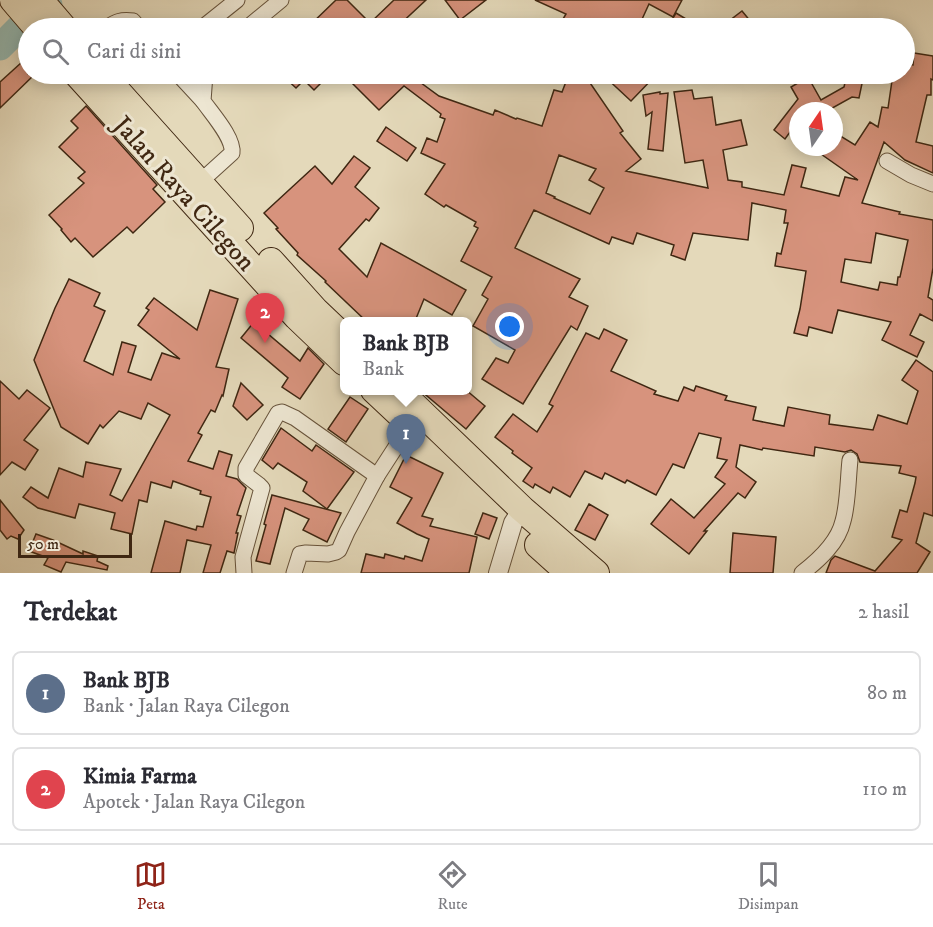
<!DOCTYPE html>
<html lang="id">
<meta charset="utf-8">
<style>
body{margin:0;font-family:"IM FELL DW Pica",serif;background:#f2f2f3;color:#2b2b33}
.compass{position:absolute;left:789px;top:102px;width:54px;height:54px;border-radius:50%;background:#fff;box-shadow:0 3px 15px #0003;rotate:13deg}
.scale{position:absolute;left:18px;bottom:15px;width:114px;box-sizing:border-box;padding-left:6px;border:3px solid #3f2712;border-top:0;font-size:16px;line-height:21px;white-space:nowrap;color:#3f2712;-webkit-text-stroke:4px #ede6d2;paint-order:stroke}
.you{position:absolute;left:510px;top:327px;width:21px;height:21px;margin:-15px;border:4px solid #fff;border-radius:50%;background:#1a73e8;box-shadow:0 0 0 9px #1a73e833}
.badge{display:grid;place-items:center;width:39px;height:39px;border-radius:50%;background:#8f2418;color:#fff;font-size:20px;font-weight:700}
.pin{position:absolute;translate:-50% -50px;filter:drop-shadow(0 2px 3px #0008)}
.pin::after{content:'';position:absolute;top:32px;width:21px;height:18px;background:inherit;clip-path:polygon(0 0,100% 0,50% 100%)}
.popup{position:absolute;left:340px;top:317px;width:132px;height:78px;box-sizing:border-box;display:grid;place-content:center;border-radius:9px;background:#fff;filter:drop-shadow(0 2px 4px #0005);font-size:20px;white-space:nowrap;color:#7c7c81}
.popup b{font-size:22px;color:#2b2b33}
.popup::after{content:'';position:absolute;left:50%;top:100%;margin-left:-12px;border:12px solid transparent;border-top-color:#fff}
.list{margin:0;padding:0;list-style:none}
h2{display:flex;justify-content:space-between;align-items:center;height:78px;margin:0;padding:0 24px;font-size:26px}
h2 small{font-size:20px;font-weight:400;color:#7c7c81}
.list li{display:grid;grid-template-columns:39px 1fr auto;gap:18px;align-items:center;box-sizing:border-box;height:84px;margin:0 12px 12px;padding:0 12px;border:2px solid #e1e1e2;border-radius:9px}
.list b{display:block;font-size:22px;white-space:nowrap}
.list p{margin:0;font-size:20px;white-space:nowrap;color:#7c7c81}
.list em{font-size:20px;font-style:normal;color:#7c7c81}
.icon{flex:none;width:33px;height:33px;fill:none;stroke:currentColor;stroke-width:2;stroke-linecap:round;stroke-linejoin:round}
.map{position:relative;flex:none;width:933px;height:573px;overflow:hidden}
.search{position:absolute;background:#fff;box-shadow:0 3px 15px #0003;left:18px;right:18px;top:18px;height:66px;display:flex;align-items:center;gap:15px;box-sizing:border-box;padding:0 21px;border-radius:33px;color:#7c7c81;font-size:22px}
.sheet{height:270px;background:#fff}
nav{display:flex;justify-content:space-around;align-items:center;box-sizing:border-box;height:84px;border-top:2px solid #e1e1e2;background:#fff;font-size:16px;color:#7c7c81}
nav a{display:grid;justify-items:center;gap:3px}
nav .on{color:#8f2418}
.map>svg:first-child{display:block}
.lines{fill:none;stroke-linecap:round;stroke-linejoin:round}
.river{stroke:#95bab3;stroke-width:27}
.building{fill:#d7937d;stroke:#3f2712;stroke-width:1.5;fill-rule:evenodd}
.minor-casing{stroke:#68543c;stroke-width:17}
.tertiary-casing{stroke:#68543c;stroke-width:20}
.trunk-casing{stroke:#3f2712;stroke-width:28}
.minor{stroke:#ede6d2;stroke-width:15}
.tertiary{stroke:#ede6d2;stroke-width:18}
.trunk{stroke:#e4d9ba;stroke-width:26}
.labels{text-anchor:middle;stroke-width:6;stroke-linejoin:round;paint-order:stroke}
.street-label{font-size:26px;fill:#3f2712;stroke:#ede6d2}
</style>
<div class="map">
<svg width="933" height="573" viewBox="0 0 933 573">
<rect width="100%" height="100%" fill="#e4d9ba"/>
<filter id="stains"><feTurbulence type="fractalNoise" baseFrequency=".00333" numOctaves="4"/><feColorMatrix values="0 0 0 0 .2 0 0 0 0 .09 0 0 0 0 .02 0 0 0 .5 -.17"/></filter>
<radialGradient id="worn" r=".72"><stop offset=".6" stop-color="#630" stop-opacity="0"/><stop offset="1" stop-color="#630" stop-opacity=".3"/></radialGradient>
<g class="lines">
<!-- river -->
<polyline class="river" points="0,47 18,29 49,5"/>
</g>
<!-- building -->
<g class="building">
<polygon points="336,0 347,0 370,23 394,0 426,0 396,28 307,28"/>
<polygon points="445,0 486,0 460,20"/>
<polygon points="535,0 682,0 673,17 649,4 638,28 581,28 563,19 566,14"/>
<polygon points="742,11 756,28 740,28 729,21"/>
<polygon points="676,13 701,28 667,28"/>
<path d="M914,53L933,56V80L931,79V95H927L916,142L933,146V173L905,160L884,142L862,203L900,212L899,214L933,220V268L928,297L933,300V321L920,314L910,335L924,342L917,357L882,340L891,322L838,310L832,333L809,327L807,336L794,333L800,309L806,271L775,266L777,253L781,254L788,223H784L786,210L752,203L748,240L693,233L685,260L671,255L674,245L637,233L633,244L612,237L609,244L534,210L515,248L580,279L569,297L588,306L577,330L571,326L523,404L482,379L496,358L508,363L515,350L473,326L488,299L482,295L492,277L461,261L478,228L474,226L476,222L446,205L444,207L425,194L445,164L421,153L427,138L437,142L445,119L440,117L441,114L404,86L379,110L343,74H416L413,77L439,96L493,115L495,110L516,119L517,118L542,126L554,90L562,92L569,74H584L623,131L620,133L641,159L626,171L708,188L703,160L685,163L674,92L692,90L694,99L712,97L716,125L741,120L747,145L723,150L728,180L742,182V187L784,195L792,165L806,168L801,187L839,196L845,177L858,180L811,147H834V132L855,145L870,122L878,127L882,107L888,108L893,74H904V64L913,65ZM559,155L596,169L589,180L604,188L590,214L554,198L555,197L546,193ZM876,233L908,240L900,277H898L897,285L880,282L878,290L841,282L845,259L871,263Z"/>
<polygon points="22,62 28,69 28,74 32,74 34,75 0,108 0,82"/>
<polygon points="281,74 330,74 314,90 304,80 296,88"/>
<polygon points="602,74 657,74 631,101"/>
<polygon points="847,74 864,74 859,98 852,97 827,111 798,111 798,138 790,132 785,139 774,130 798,99 791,87 808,77 821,100 844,87"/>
<polygon points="660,92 660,94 668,93 663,151 648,149 652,112 646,116 643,95"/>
<polygon points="86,106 157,185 153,189 165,202 133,233 127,227 93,257 75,238 71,242 61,230 62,229 49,215 84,183 78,178 85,172 59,147 78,128 71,121"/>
<polygon points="386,127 416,148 407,161 377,141"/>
<polygon points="354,156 370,168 355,187 379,208 369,221 366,219 339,249 367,277 381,243 466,290 452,315 424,299 415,321 366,321 325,282 326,281 297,255 298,253 276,229 278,228 264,213 315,166 332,184"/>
<polygon points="69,279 100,293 94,306 105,311 84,361 113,375 122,342 136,346 128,372 151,380 162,353 180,359 138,325 149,310 146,308 154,298 197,330 210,290 238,299 216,367 229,369 223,396 222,395 215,412 211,410 198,433 202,435 188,461 213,469 219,451 232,455 226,476 237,479 246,488 237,515 241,516 236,533 238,533 234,553 227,551 220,573 203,573 211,545 187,540 180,573 151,573 165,521 196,530 197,526 203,527 211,497 200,494 201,491 173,481 171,488 151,482 147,502 139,500 132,534 111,529 115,513 79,504 75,518 38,508 23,497 31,487 48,498 59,468 83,477 86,462 121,469 110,495 122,501 170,415 148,403 141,419 119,411 103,428 100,425 88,444 61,427 34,360 55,308"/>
<polygon points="254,322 300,361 308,348 324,364 300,399 282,387 288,378 241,338"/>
<polygon points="604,329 627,340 611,371 656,391 654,394 678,401 684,387 694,391 696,386 727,396 725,400 756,407 753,420 784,426 788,407 830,415 829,424 873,430 878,415 907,424 918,391 902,380 916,360 933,372 933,516 924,513 916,543 930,552 917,573 826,573 831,560 835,556 875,571 902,540 892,537 900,510 907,512 915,483 916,477 899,473 901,466 860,462 857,454 851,450 845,452 815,447 814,456 763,448 762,450 740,445 736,467 756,482 745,498 738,493 704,531 707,531 689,554 651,524 671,499 694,518 725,484 715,477 727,460 717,458 721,438 699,433 684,468 673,464 656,495 627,480 625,483 605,473 602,479 585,471 570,497 553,487 550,493 535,484 533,488 523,481 532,468 512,453 513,451 495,437 513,414 537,432 553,406 549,404 586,333 599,339"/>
<polygon points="0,381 19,399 27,390 50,408 24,440 38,450 25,470 12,462 0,475"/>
<polygon points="241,383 263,405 247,420 233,406"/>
<polygon points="420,390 466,390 485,406 466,429"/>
<polygon points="350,397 368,409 346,442 328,429"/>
<polygon points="281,428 312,451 316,445 354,472 327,509 303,491 307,482 278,463 273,469 262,460"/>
<polygon points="406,455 443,473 422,516 433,519 430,526 477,537 469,573 361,573 366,554 384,558 385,554 404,559 405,556 422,561 429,539 417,534 397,523 412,498 390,487"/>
<polygon points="272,495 341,513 327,542 303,530 309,519 285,508 270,564 256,561 266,525 264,524"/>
<polygon points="0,500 24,530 18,539 11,536 7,539 0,530"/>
<polygon points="589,504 608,515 595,540 575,530"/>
<polygon points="483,513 497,518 489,539 475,534"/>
<polygon points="733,533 776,537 773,573 730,573"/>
<polygon points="36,534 53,540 83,554 83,551 98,556 97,561 108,566 107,570 66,562 61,572 44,565 48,558 29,551"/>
</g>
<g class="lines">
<defs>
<g id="minor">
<path d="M106,28C116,22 121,19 133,21L139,28"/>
<polyline points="202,28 237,0"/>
<polyline points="247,28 281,0"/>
<polyline points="178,74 203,101"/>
<polyline points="887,161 911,175 933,184"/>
<path d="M200,182L232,153C234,138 212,114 203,101L205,74"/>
<polyline points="244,573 243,557 262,488 259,485 246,475 246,468 278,413 282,412 295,418 377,476 410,425"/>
<polyline points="294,573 300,554 306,553 328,554 336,552 339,550 347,532 377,476"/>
<path d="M802,573C819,560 838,543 843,521C848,504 848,478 850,460"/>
</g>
<polyline id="tertiary" points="498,573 513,523 522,509"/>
<g id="trunk">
<polyline points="13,0 37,28"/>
<polyline points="40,0 64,28"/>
<polyline points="77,74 297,317 344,362"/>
<polyline points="102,74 240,228"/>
<polyline points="271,261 316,311 336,330"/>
<polyline points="374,390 407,421"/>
<polyline points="398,390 522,509 596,573"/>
<polyline points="538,545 569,573"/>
</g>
</defs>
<!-- minor casing -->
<use href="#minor" class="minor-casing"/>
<!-- tertiary casing -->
<use href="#tertiary" class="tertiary-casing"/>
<!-- trunk casing -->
<use href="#trunk" class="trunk-casing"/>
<!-- minor -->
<use href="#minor" class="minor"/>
<!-- tertiary -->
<use href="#tertiary" class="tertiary"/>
<!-- trunk -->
<use href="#trunk" class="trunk"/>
</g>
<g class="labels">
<!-- street labels -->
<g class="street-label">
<text transform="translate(185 193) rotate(48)" y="9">Jalan Raya Cilegon</text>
</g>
</g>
<rect width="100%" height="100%" filter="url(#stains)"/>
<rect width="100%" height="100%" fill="url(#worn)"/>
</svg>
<svg class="compass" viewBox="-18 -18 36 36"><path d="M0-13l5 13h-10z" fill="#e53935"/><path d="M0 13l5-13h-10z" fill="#7c7c81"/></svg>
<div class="scale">50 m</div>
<div class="you"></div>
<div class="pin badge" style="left:406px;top:464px;background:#5c6f8a">1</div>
<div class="popup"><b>Bank BJB</b>Bank</div>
<div class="pin badge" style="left:265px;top:343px;background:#e0444e">2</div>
<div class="search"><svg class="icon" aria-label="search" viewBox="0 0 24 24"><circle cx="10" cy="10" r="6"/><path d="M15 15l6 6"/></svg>Cari di sini</div>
</div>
<section class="sheet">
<h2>Terdekat<small>2 hasil</small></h2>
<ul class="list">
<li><span class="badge" style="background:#5c6f8a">1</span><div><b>Bank BJB</b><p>Bank · Jalan Raya Cilegon</p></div><em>80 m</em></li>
<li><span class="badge" style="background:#e0444e">2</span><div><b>Kimia Farma</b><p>Apotek · Jalan Raya Cilegon</p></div><em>110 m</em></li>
</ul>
</section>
<nav>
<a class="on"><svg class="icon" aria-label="map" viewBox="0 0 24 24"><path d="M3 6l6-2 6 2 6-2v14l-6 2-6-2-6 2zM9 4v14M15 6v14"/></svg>Peta</a>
<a><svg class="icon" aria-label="directions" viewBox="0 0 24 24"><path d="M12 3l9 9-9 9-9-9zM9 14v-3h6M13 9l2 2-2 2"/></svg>Rute</a>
<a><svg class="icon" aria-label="saved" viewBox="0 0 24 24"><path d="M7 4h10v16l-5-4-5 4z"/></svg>Disimpan</a>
</nav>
